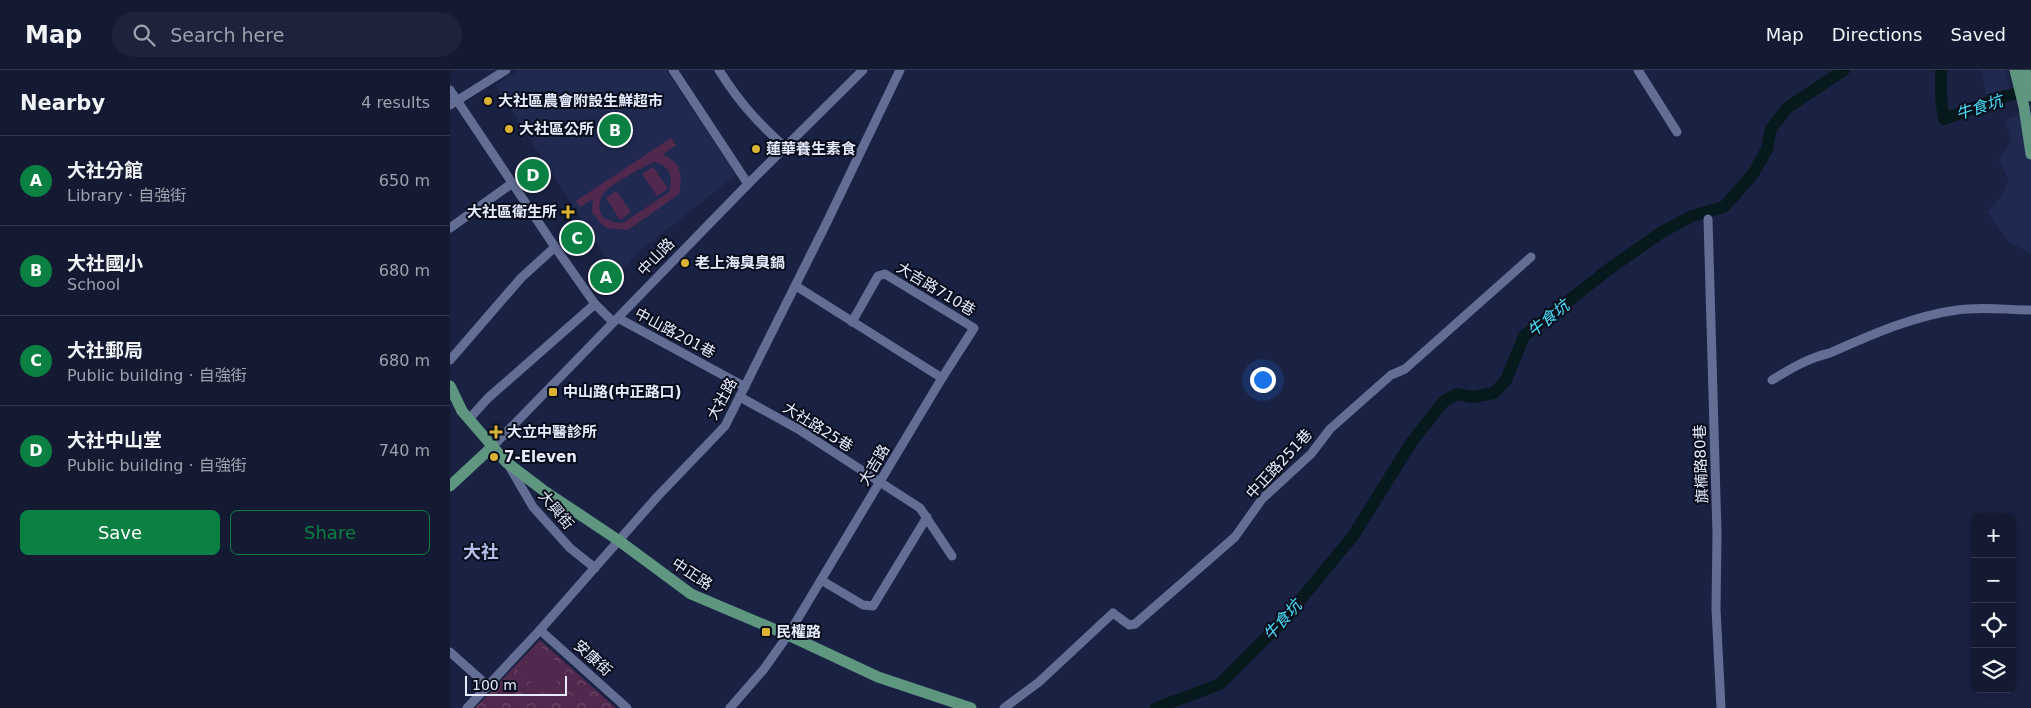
<!DOCTYPE html>
<meta charset="utf-8">
<style>
body{margin:0;font-family:"DejaVu Sans","Noto Sans TC",sans-serif;background:#1d233a;color:#f1f3f6}
.controls{position:absolute;right:15px;bottom:15px;display:grid;overflow:hidden;border-radius:8px;box-shadow:0 2px 12px #0003}
.controls button{width:45px;height:45px;display:grid;place-items:center;padding:0;border:0;border-bottom:1px solid #33384d;background:#141a32;color:#f1f3f6;font:25px sans-serif}
.scale{position:absolute;left:15px;bottom:12px;width:102px;box-sizing:border-box;padding-left:5px;border:2px solid #e6ecfe;border-top:0;font-size:14px;line-height:18px;white-space:nowrap;color:#e6ecfe;-webkit-text-stroke:4px #090d1b;paint-order:stroke}
.you{position:absolute;left:812px;top:309px;width:18px;height:18px;margin:-12px;border:4px solid #fff;border-radius:50%;background:#1a73e8;box-shadow:0 0 0 8px #1a73e833}
.badge{display:grid;place-items:center;width:32px;height:32px;border-radius:50%;background:#0b8043;color:#fff;font-size:16px;font-weight:700}
.pin{position:absolute;translate:-50% -50%;border:2px solid #fff;box-shadow:0 1px 5px #0006}
.list{margin:0;padding:0;list-style:none}
h2{display:flex;justify-content:space-between;align-items:center;height:65px;margin:0;padding:0 20px;font-size:21px}
h2 small{font-size:16px;font-weight:400;color:#9da1ac}
.list li{display:grid;grid-template-columns:32px 1fr auto;gap:15px;align-items:center;box-sizing:border-box;height:90px;padding:0 20px;border-top:1px solid #33384d}
.list b{display:block;font-size:19px;white-space:nowrap}
.list p{margin:0;font-size:16px;white-space:nowrap;color:#9da1ac}
.list em{font-size:16px;font-style:normal;color:#9da1ac}
.actions{display:flex;gap:10px;padding:15px 20px}
.actions a{flex:1;padding:11px 0;border:1px solid #0b8043;border-radius:8px;text-align:center;font-size:18px;color:#0b8043}
.actions .main{background:#0b8043;color:#fff}
.icon{flex:none;width:28px;height:28px;fill:none;stroke:currentColor;stroke-width:2;stroke-linecap:round;stroke-linejoin:round}
.map{position:relative;flex:none;width:1581px;height:638px;overflow:hidden}
header{display:flex;align-items:center;gap:30px;box-sizing:border-box;height:70px;padding:0 25px;background:#141a32;border-bottom:1px solid #33384d}
header strong{font-size:24px}
nav{display:flex;gap:28px;margin-inline-start:auto;font-size:18px}
.search{width:350px;height:45px;background:#1d233a;display:flex;align-items:center;gap:12px;box-sizing:border-box;padding:0 18px;border-radius:28px;color:#9da1ac;font-size:19px}
main{display:flex}
aside{flex:1;background:#141a32}
.map>svg:first-child{display:block}
.built{fill:#202a51}
.park{fill:url(#park-crowns)}
.pitch{fill:#52294e;fill-rule:evenodd}
.lines{fill:none;stroke-linecap:round;stroke-linejoin:round}
.river{stroke:#06191c;stroke-width:12}
.minor{stroke:#626e94;stroke-width:9}
.major{stroke:#5e9680;stroke-width:11}
.poi-dot{fill:#dab333;stroke:#090d1b;stroke-width:2}
.labels{text-anchor:middle;stroke-width:4;stroke-linejoin:round;paint-order:stroke}
.poi-label{font-size:15px;font-weight:bold;fill:#e6ecfe;stroke:#090d1b;text-anchor:start}
.street-label{font-size:15px;fill:#e6ecfe;stroke:#090d1b}
.water-label{font-size:16px;font-style:italic;fill:#48e4fd;stroke:#090d1b}
.quarter-label{font-size:18px;font-weight:bold;fill:#b1bfe9;stroke:#090d1b}
</style>
<header>
<strong>Map</strong>
<div class="search"><svg class="icon" aria-label="search" viewBox="0 0 24 24"><circle cx="10" cy="10" r="6"/><path d="M15 15l6 6"/></svg>Search here</div>
<nav><a>Map</a><a>Directions</a><a>Saved</a></nav>
</header>
<main>
<aside>
<h2>Nearby<small>4 results</small></h2>
<ul class="list">
<li><span class="badge">A</span><div><b>大社分館</b><p>Library · 自強街</p></div><em>650 m</em></li>
<li><span class="badge">B</span><div><b>大社國小</b><p>School</p></div><em>680 m</em></li>
<li><span class="badge">C</span><div><b>大社郵局</b><p>Public building · 自強街</p></div><em>680 m</em></li>
<li><span class="badge">D</span><div><b>大社中山堂</b><p>Public building · 自強街</p></div><em>740 m</em></li>
</ul>
<div class="actions"><a class="main">Save</a><a>Share</a></div>
</aside>
<div class="map">
<svg width="1581" height="638" viewBox="0 0 1581 638">
<defs>
<pattern id="park-crowns" width="20" height="18" patternUnits="userSpaceOnUse" patternTransform="scale(1.25)"><rect width="20" height="18" fill="#52294e"/><path d="M2 6a3 3 0 1 1 6 0M12 15a3 3 0 1 1 6 0" fill="none" stroke="#6b4869"/></pattern>
</defs>
<rect width="100%" height="100%" fill="#1a2243"/>
<!-- built -->
<g class="built">
<polygon points="69,0 216,0 286,105 187,183 168,206 45,15"/>
<polygon points="1532,0 1555,0 1560,19 1536,24"/>
<polygon points="1581,41 1581,183 1560,173 1537,141 1550,129 1559,110 1549,90 1561,71 1555,50"/>
</g>
<!-- park -->
<polygon class="park" points="90,570 166,638 25,638"/>
<!-- pitch -->
<g class="pitch">
<path d="M221,68L226,75L212,85C231,91 233,105 229,124L178,160L157,158L150,153L142,142L143,129L130,137L126,131ZM204,92C220,95 224,108 219,122L173,153L163,152L152,147C149,140 148,131 153,124C157,117 195,95 204,92Z"/>
<polygon points="203,97 218,118 207,126 192,104"/>
<polygon points="166,121 181,142 170,150 156,128"/>
<polygon points="86,574 116,600 95,624 65,598"/>
</g>
<g class="lines">
<!-- river -->
<g class="river">
<polyline points="1491,0 1491,28 1494,49 1556,26 1580,20"/>
<polyline points="706,638 770,614 832,552 903,466 961,373 994,331 1007,324 1023,327 1044,323 1056,310 1074,266 1159,199 1212,162 1242,146 1274,137 1303,104 1317,79 1321,59 1337,38 1394,0"/>
</g>
<!-- minor -->
<g class="minor">
<polyline points="223,0 298,114"/>
<path d="M269,0C289,32 307,52 335,77"/>
<polyline points="1188,0 1227,62"/>
<polyline points="0,20 105,177 145,234 163,252"/>
<polyline points="0,35 56,0"/>
<polyline points="1258,149 1267,463 1266,539 1271,638"/>
<polyline points="0,158 61,114"/>
<polyline points="168,248 295,317"/>
<polyline points="402,252 428,206 435,204 524,258 492,308"/>
<polyline points="0,290 71,208 105,177"/>
<path d="M1322,310C1340,299 1358,288 1380,283C1421,265 1463,246 1507,240C1532,236 1557,240 1581,240"/>
<polyline points="290,327 348,359 470,438 502,486"/>
<polyline points="19,349 38,328 145,234"/>
<polyline points="43,376 298,114 413,0"/>
<polyline points="58,394 83,437 120,478 145,498"/>
<polyline points="371,510 413,535 423,536 477,447"/>
<polyline points="90,560 177,638"/>
<polyline points="0,582 37,615"/>
<polyline points="17,638 90,560 207,427 275,356 376,154 450,0"/>
<polyline points="280,638 314,599 338,565 492,308 346,216"/>
<polyline points="554,638 589,612 663,543 679,555 685,554 785,467 812,429 861,384 880,359 941,305 955,299 1081,187"/>
</g>
<!-- major -->
<g class="major">
<polyline points="1565,0 1574,37 1581,84"/>
<polyline points="1575,0 1581,26"/>
<polyline points="0,316 12,341 56,392 93,420 168,470 241,524 338,565 428,607 521,638"/>
<polyline points="0,416 43,376"/>
</g>
</g>
<!-- markers -->
<g class="poi-dot">
<circle cx="38" cy="31" r="5"/>
<circle cx="59" cy="59" r="5"/>
<circle cx="306" cy="79" r="5"/>
<path d="M115.5 134.5h5v5h5v5h-5v5h-5v-5h-5v-5h5z"/>
<circle cx="235" cy="193" r="5"/>
<rect x="98" y="317" width="10" height="10" rx="2.5"/>
<path d="M43.5 354.5h5v5h5v5h-5v5h-5v-5h-5v-5h5z"/>
<circle cx="44" cy="387" r="5"/>
<rect x="311" y="557" width="10" height="10" rx="2.5"/>
</g>
<g class="labels">
<!-- poi labels -->
<g class="poi-label">
<text x="48" y="36">大社區農會附設生鮮超市</text>
<text x="69" y="64">大社區公所</text>
<text x="316" y="84">蓮華養生素食</text>
<text x="107" y="147" text-anchor="end">大社區衛生所</text>
<text x="245" y="198">老上海臭臭鍋</text>
<text x="113" y="327">中山路(中正路口)</text>
<text x="57" y="367">大立中醫診所</text>
<text x="54" y="392">7-Eleven</text>
<text x="326" y="567">民權路</text>
</g>
<!-- street labels -->
<g class="street-label">
<text transform="translate(206 187) rotate(-46)" y="5">中山路</text>
<text transform="translate(486 219) rotate(31)" y="5">大吉路710巷</text>
<text transform="translate(225 263) rotate(28)" y="5">中山路201巷</text>
<text transform="translate(272 329) rotate(-61)" y="5">大社路</text>
<text transform="translate(368 357) rotate(32)" y="5">大社路25巷</text>
<text transform="translate(829 394) rotate(-47)" y="5">中正路251巷</text>
<text transform="translate(1251 394) rotate(-92)" y="5">旗楠路80巷</text>
<text transform="translate(424 395) rotate(-59)" y="5">大吉路</text>
<text transform="translate(106 440) rotate(50)" y="5">大興街</text>
<text transform="translate(242 504) rotate(33)" y="5">中正路</text>
<text transform="translate(143 588) rotate(42)" y="5">安康街</text>
</g>
<!-- water labels -->
<g class="water-label">
<text transform="translate(1529 37) rotate(-18)" y="6">牛食坑</text>
<text transform="translate(1098 248) rotate(-39)" y="6">牛食坑</text>
<text transform="translate(832 550) rotate(-48)" y="6">牛食坑</text>
</g>
<!-- quarter labels -->
<g class="quarter-label">
<text x="31" y="488">大社</text>
</g>
</g>
</svg>
<div class="controls">
<button>+</button>
<button>−</button>
<button><svg class="icon" aria-label="locate" viewBox="0 0 24 24"><circle cx="12" cy="12" r="6"/><path d="M12 2v4M12 18v4M2 12h4M18 12h4"/></svg></button>
<button><svg class="icon" aria-label="layers" viewBox="0 0 24 24"><path d="M12 4l9 5-9 5-9-5zM3 14l9 5 9-5"/></svg></button>
</div>
<div class="scale">100 m</div>
<div class="you"></div>
<div class="pin badge" style="left:156px;top:207px">A</div>
<div class="pin badge" style="left:165px;top:60px">B</div>
<div class="pin badge" style="left:127px;top:168px">C</div>
<div class="pin badge" style="left:83px;top:105px">D</div>
</div>
</main>
